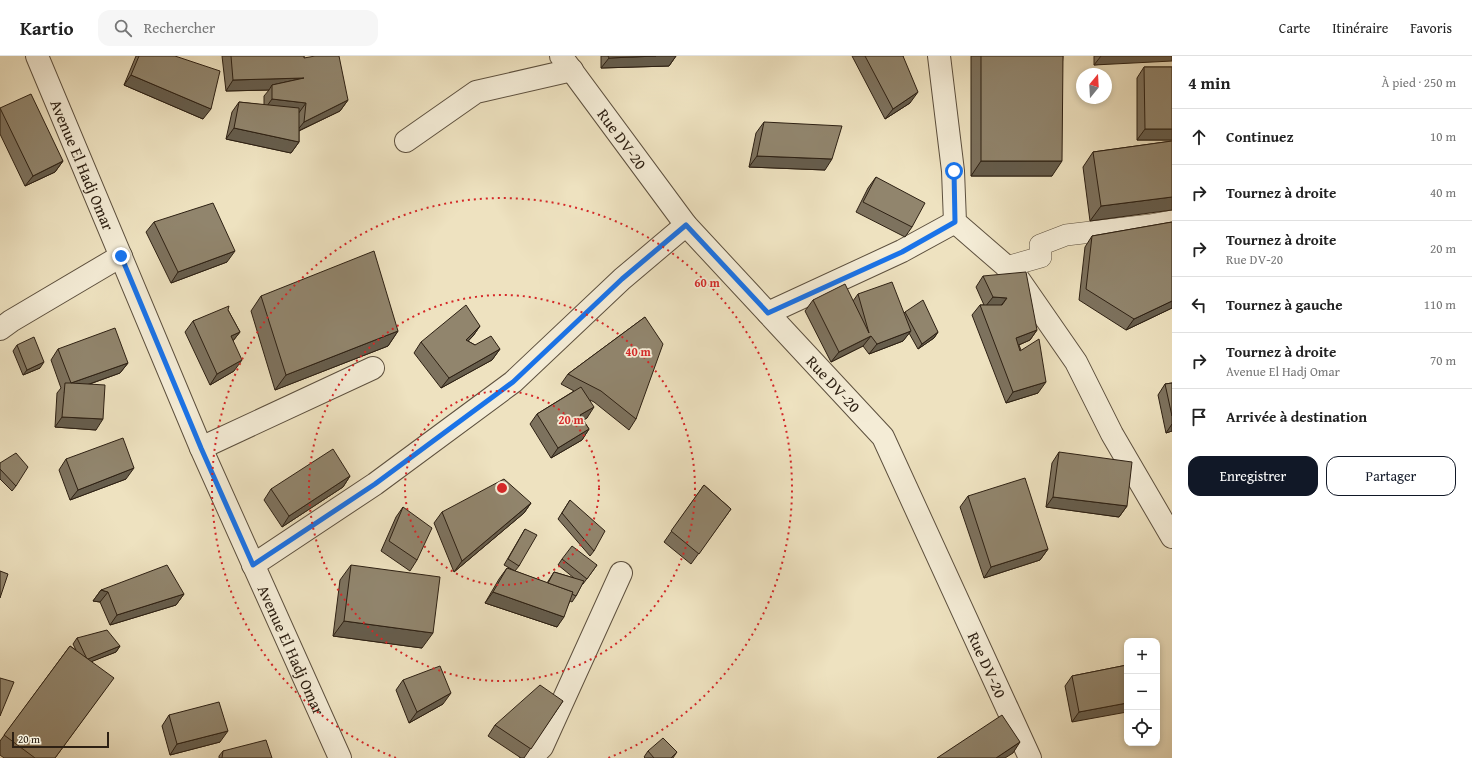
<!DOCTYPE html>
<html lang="fr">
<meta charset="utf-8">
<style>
body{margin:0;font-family:"Gentium Book Plus",serif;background:#f6f6f6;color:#222}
.controls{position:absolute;right:12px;bottom:12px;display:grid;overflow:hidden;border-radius:8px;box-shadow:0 2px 6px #0003}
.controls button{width:36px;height:36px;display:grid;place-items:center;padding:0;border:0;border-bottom:1px solid #e0e0e0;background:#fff;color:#222;font:20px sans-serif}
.compass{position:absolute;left:1076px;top:12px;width:36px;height:36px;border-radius:50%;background:#fff;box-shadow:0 2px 6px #0003;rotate:18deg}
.scale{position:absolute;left:12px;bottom:10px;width:97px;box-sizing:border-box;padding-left:4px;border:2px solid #2d2013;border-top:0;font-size:11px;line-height:14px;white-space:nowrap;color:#2d2013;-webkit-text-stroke:3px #f4ecd6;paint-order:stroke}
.stop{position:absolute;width:12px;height:12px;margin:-9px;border:3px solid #1a73e8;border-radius:50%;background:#fff}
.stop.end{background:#1a73e8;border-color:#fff;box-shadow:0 1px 4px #0008}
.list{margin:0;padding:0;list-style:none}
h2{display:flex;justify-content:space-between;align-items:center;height:52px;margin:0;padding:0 16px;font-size:17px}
h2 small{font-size:13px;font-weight:400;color:#767676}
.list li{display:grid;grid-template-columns:26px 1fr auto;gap:12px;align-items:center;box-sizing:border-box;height:56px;padding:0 16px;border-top:1px solid #e0e0e0}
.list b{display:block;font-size:15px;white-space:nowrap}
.list p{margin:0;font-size:13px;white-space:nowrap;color:#767676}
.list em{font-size:13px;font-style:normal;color:#767676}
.actions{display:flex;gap:8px;padding:12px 16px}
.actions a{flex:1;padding:9px 0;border:1px solid #111827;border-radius:12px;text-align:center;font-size:14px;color:#111827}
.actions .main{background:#111827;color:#fff}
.icon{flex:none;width:22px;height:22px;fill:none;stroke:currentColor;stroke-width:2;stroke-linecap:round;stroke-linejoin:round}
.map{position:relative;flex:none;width:1172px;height:702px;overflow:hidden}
header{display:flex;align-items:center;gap:24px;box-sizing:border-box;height:56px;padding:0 20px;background:#fff;border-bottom:1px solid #e0e0e0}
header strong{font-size:19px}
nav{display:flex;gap:22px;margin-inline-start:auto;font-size:14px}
.search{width:280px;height:36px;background:#f6f6f6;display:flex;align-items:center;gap:10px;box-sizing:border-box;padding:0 14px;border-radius:12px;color:#767676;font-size:15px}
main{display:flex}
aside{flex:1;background:#fff}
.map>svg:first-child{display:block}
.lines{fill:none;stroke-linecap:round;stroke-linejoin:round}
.pedestrian-casing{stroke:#5d503e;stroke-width:22}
.minor-casing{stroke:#5d503e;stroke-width:24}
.tertiary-casing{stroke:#5d503e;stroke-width:24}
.pedestrian{stroke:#f4ecd6;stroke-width:21}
.minor{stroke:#f4ecd6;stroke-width:22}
.tertiary{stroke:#f4ecd6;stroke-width:22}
.wall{fill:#7d725e;stroke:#2d2013}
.shaded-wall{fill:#665d4c;stroke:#2d2013}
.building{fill:#91856d;stroke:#2d2013}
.route{stroke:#1a73e8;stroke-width:5}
.ring{fill:none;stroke:#d62828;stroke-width:2;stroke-dasharray:2 4}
.labels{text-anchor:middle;stroke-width:3.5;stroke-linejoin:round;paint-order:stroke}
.street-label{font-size:16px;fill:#2d2013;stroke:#f4ecd6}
.centre{fill:#d62828;stroke:#f4ecd6;stroke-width:2}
.ring-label{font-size:12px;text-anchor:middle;font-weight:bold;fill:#d62828;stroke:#f4ecd6;stroke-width:3.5;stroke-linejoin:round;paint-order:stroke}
</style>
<header>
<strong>Kartio</strong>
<div class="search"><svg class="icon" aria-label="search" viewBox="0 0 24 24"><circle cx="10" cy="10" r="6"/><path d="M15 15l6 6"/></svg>Rechercher</div>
<nav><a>Carte</a><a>Itinéraire</a><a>Favoris</a></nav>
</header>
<main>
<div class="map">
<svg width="1172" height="702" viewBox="0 0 1172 702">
<rect width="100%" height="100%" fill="#eee2c0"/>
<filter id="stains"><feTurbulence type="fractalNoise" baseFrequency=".005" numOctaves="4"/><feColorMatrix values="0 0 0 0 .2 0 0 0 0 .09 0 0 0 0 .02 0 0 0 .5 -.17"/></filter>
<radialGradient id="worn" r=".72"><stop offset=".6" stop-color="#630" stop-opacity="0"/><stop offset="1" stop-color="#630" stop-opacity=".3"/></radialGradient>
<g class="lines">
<defs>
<polyline id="pedestrian" points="1006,211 1041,201 1040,189 1066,179 1150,169 1172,165"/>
<g id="minor">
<path id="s1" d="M561,0L686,169L883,381L1030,702"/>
<polyline points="939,0 953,115 955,166 1015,218 1076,306 1112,378 1172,481"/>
<polyline points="406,85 476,36 572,14"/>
<polyline points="768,257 902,195 955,166"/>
<polyline points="0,273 11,265 121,200"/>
<polyline points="201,392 373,312"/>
<polyline points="253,509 375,428 513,326 622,223 686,169"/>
<polyline points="531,702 542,691 621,517"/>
</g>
<g id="tertiary">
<path id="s2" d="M37,0L201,392L340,702"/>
</g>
</defs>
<!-- pedestrian casing -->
<use href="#pedestrian" class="pedestrian-casing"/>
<!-- minor casing -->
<use href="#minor" class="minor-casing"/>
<!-- tertiary casing -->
<use href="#tertiary" class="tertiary-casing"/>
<!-- pedestrian -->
<use href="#pedestrian" class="pedestrian"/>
<!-- minor -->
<use href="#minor" class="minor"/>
<!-- tertiary -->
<use href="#tertiary" class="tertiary"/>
</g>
<!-- wall -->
<g class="wall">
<polygon points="136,0 175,0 203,63 124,29"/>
<polygon points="222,0 304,0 304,2 348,44 340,55 299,75 299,86 291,97 226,83 232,56 239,46 264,49 264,40 269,34 226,35"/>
<polygon points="601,0 676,0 669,10 601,12"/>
<polygon points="852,0 903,0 910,47 885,63"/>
<polygon points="971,0 1063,0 1052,120 971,120"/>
<polygon points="1094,0 1172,0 1094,9"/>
<polygon points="1144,11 1172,11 1172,84 1137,84 1137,22"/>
<polygon points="0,52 63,105 55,116 25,130 0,78"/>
<polygon points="764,66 825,114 749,111 756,77"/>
<polygon points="1172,85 1090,165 1083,111 1093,96"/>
<polygon points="876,121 912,171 905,181 856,156 868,132"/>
<polygon points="154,166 227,206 171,227 146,176"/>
<polygon points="1172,166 1172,252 1126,274 1079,244 1085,191 1092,180"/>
<polygon points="983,220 1037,274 1030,284 1019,289 1038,337 1006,347 972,259 980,249 984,249 976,231"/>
<polygon points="858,238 904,257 905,256 938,276 934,282 918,293 909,277 903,285 869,298 863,290 831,306 805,255 813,244 853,245"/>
<polygon points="261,240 398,275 388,290 275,334 251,255"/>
<polygon points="228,254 240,276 233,285 234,315 210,329 185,276 193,265"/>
<polygon points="645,261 636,363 629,374 594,346 590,344 587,362 583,364 589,373 582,384 551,402 530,368 537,358 574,335 561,328 568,318"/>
<polygon points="480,270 473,280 468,285 475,289 500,293 492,304 441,332 414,297 421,286"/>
<polygon points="17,289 40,312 23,319 13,295"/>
<polygon points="58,293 128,307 120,317 90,328 96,374 55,371 57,337 61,332 51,304"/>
<polygon points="1172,327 1172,375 1166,377 1158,339 1165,328"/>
<polygon points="1059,396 1127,450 1119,461 1046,451 1052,407"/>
<polygon points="66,403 126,423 70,444 59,414"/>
<polygon points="0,407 16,430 12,435 0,423"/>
<polygon points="350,420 343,431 282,471 264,444 271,433"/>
<polygon points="704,429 731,453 691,508 664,486"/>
<polygon points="968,440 1048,493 1040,504 984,522 960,451"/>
<polygon points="570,444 594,495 590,500 558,463"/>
<polygon points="531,447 524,457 454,516 434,467 442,456"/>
<polygon points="403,451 417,504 410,515 381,495 396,461"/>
<polygon points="525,473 519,510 515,515 504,509"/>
<polygon points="562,503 597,509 583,528 582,528 576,540 572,546 570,545 557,571 485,547 499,523 507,512 547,527 554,516 574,522 558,509"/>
<polygon points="351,509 422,592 333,580 340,524"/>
<polygon points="101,534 184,538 176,549 110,569 100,546 93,545"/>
<polygon points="77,582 120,590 116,596 92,605 103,636 55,702 4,702 0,699 0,685 70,590 76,594 73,588"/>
<polygon points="1127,609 1072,666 1065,630 1072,620"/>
<polygon points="403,624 443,648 409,667 396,634"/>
<polygon points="563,645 524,702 521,702 488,680 495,669"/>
<polygon points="169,659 220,686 170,699 162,670"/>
<polygon points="223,695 272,702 219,702 219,700"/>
<polygon points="648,695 677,696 673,702 645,702 644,701"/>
</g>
<!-- shaded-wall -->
<g class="shaded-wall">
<polygon points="656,0 676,0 669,10 601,12 609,2"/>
<polygon points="1101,0 1172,0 1172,5 1094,9"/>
<polygon points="131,19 211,53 203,63 124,29"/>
<polygon points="304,22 272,29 269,34 226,35 233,24"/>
<polygon points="918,36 910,47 885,63 893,53"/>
<polygon points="272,43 306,47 298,58 264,54"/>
<polygon points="348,44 340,55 296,76 304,66"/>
<polygon points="234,72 299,86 291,97 226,83"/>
<polygon points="1145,73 1172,73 1172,84 1137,84"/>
<polygon points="757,100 832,103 825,114 749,111"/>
<polygon points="63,105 55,116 25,130 33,120"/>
<polygon points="981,105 1062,105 1052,120 971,120"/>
<polygon points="1172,141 1172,154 1090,165 1101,150"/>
<polygon points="235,195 227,206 171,227 178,216"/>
<polygon points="993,241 1007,242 999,252 985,251"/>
<polygon points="1172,245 1172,252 1126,274 1134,263"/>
<polygon points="480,270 473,280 459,295 466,284"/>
<polygon points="1037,274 1030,284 1009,293 1016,282"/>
<polygon points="398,275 388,290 275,334 286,319"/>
<polygon points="911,275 903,285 869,298 877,288"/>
<polygon points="240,276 232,286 231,280"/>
<polygon points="938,276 934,282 918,293 922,288"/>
<polygon points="871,280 863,290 831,306 839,296"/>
<polygon points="500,293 492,304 441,332 449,322"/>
<polygon points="242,304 234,315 210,329 217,318"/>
<polygon points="44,306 40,312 23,319 27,314"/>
<polygon points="128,307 120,317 64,337 71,327"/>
<polygon points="1046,326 1038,337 1006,347 1013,336"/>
<polygon points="594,351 587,362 573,370 580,359"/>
<polygon points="62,361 103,363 96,374 55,371"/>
<polygon points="1172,368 1172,375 1166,377"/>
<polygon points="589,373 582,384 551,402 558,392"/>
<polygon points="134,412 126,423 70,444 78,434"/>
<polygon points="350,420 343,431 282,471 289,460"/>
<polygon points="1053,441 1127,450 1119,461 1046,451"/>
<polygon points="531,447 524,457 454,516 462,505"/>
<polygon points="1048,493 1040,504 984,522 991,511"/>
<polygon points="101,534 108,536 100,546 93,545"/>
<polygon points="493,536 564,561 557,571 485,547"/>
<polygon points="184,538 176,549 110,569 117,559"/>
<polygon points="344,565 433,577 422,592 333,580"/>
<polygon points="120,590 116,596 83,609 87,603"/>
<polygon points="451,637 443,648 409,667 417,656"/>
<polygon points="1127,647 1127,656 1072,666 1079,656"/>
<polygon points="228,675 220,686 170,699 177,688"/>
<polygon points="1020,686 1013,697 1005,702 996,702"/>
</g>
<!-- building -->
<g class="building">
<polygon points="139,0 175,0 220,15 211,53 131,19"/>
<polygon points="231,0 304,0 304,2 315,0 339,0 348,44 304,66 306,47 272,43 272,29 304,22 233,24"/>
<polygon points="608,0 656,0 609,2"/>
<polygon points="865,0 903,0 918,36 893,53"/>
<polygon points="981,0 1063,0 1062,105 981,105"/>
<polygon points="1144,11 1172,11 1172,73 1145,73"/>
<polygon points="31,38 63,105 33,120 0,52"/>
<polygon points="239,46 299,52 299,86 234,72"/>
<polygon points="764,66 842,70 832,103 757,100"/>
<polygon points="1172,85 1172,141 1101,150 1093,96"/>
<polygon points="876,121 925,147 912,171 863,146"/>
<polygon points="213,147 235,195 178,216 154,166"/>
<polygon points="1172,166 1172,245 1134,263 1086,233 1092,180"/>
<polygon points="374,195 398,275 286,319 261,240"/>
<polygon points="1026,216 1037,274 1016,282 1020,295 1039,283 1046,326 1013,336 980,249 1002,249 1007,242 993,241 983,220"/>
<polygon points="892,226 911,275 877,288 871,280 839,296 813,244 845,228 869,277 858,238"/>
<polygon points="923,244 938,276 922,288 905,256"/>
<polygon points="466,249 480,270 466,284 475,289 491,280 500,293 449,322 421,286"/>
<polygon points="229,250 228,254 240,276 231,280 242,304 217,318 193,265"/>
<polygon points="645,261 663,288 636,363 601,335 568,318"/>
<polygon points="115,272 128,307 71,327 105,329 103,363 62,361 65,327 71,327 58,293"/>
<polygon points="34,281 44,306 27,314 17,289"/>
<polygon points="1172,327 1172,360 1165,328"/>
<polygon points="581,331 594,351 580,359 589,373 558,392 537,358"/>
<polygon points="123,382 134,412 78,434 66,403"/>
<polygon points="333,393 350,420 289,460 271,433"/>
<polygon points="1059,396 1132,406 1127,450 1053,441"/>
<polygon points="16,397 28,411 16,430 0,413 0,407"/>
<polygon points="1025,422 1048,493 991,511 968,440"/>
<polygon points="504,423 531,447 462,505 442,456"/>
<polygon points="704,429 731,453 699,498 671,475"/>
<polygon points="570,444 605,475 594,495 562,457"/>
<polygon points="403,451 432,472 417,504 389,485"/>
<polygon points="525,473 537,479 519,510 508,503"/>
<polygon points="572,490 597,509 587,523 562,503"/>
<polygon points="167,509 184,538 117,559 108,536 101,534"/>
<polygon points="351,509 440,521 433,577 344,565"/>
<polygon points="507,512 573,536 564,561 493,536"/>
<polygon points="0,515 8,518 0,542"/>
<polygon points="554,516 584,525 576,540 572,538 573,536 548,527"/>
<polygon points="107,574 120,590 88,603 86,601 77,582"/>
<polygon points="70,590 114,622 55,702 35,702 4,679"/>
<polygon points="1127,609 1127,647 1079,656 1072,620"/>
<polygon points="440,610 451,637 417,656 403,624"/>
<polygon points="0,622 14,626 0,660"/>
<polygon points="540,629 563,645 531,693 495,669"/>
<polygon points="219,646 228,675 177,688 169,659"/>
<polygon points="1002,659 1020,686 996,702 937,702"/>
<polygon points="663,682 677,696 671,702 654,702 648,695"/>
<polygon points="266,684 272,702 222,702 223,695"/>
</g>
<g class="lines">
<!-- route -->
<polyline class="route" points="121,200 201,392 253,509 375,428 513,326 622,223 686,169 768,257 902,196 955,166 954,115"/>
</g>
<!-- distance rings -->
<g class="ring">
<circle cx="502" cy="432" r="97"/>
<circle cx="502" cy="432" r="193"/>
<path d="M396 702A290 290 0 1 1 608 702"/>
</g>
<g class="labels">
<!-- street labels -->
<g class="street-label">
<text dy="6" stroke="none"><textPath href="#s1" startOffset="103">Rue DV-20</textPath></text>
<text dy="6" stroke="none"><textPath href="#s2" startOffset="118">Avenue El Hadj Omar</textPath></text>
<text dy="6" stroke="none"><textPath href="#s1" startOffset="427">Rue DV-20</textPath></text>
<text dy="6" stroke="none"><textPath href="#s2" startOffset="646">Avenue El Hadj Omar</textPath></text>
<text dy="6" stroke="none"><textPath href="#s1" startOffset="750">Rue DV-20</textPath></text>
</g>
</g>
<circle cx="502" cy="432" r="6" class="centre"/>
<g class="ring-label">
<text x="707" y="231">60 m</text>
<text x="638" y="300">40 m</text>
<text x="571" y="368">20 m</text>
</g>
<rect width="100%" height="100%" filter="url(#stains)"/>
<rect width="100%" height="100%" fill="url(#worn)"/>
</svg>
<div class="controls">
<button>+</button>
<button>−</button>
<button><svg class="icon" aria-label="locate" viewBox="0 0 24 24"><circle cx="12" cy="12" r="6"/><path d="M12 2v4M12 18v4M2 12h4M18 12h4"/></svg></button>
</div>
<svg class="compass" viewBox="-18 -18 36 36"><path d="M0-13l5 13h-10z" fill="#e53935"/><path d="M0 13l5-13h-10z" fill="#767676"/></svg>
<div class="scale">20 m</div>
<div class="stop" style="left:954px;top:115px"></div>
<div class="stop end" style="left:121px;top:200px"></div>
</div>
<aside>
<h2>4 min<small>À pied · 250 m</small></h2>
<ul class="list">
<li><svg class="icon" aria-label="ahead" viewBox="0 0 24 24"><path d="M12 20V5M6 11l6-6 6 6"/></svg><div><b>Continuez</b></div><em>10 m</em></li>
<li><svg class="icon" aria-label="right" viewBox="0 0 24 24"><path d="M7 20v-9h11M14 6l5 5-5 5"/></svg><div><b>Tournez à droite</b></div><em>40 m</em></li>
<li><svg class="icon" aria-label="right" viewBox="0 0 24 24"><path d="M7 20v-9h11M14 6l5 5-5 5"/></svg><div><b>Tournez à droite</b><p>Rue DV-20</p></div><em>20 m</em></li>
<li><svg class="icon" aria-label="left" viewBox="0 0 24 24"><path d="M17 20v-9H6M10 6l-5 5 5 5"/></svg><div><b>Tournez à gauche</b></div><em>110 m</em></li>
<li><svg class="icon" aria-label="right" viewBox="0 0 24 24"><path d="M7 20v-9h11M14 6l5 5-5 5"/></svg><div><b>Tournez à droite</b><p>Avenue El Hadj Omar</p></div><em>70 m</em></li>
<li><svg class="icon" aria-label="arrive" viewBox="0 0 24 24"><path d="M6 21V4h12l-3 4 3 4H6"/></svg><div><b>Arrivée à destination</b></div></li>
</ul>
<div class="actions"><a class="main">Enregistrer</a><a>Partager</a></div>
</aside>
</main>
